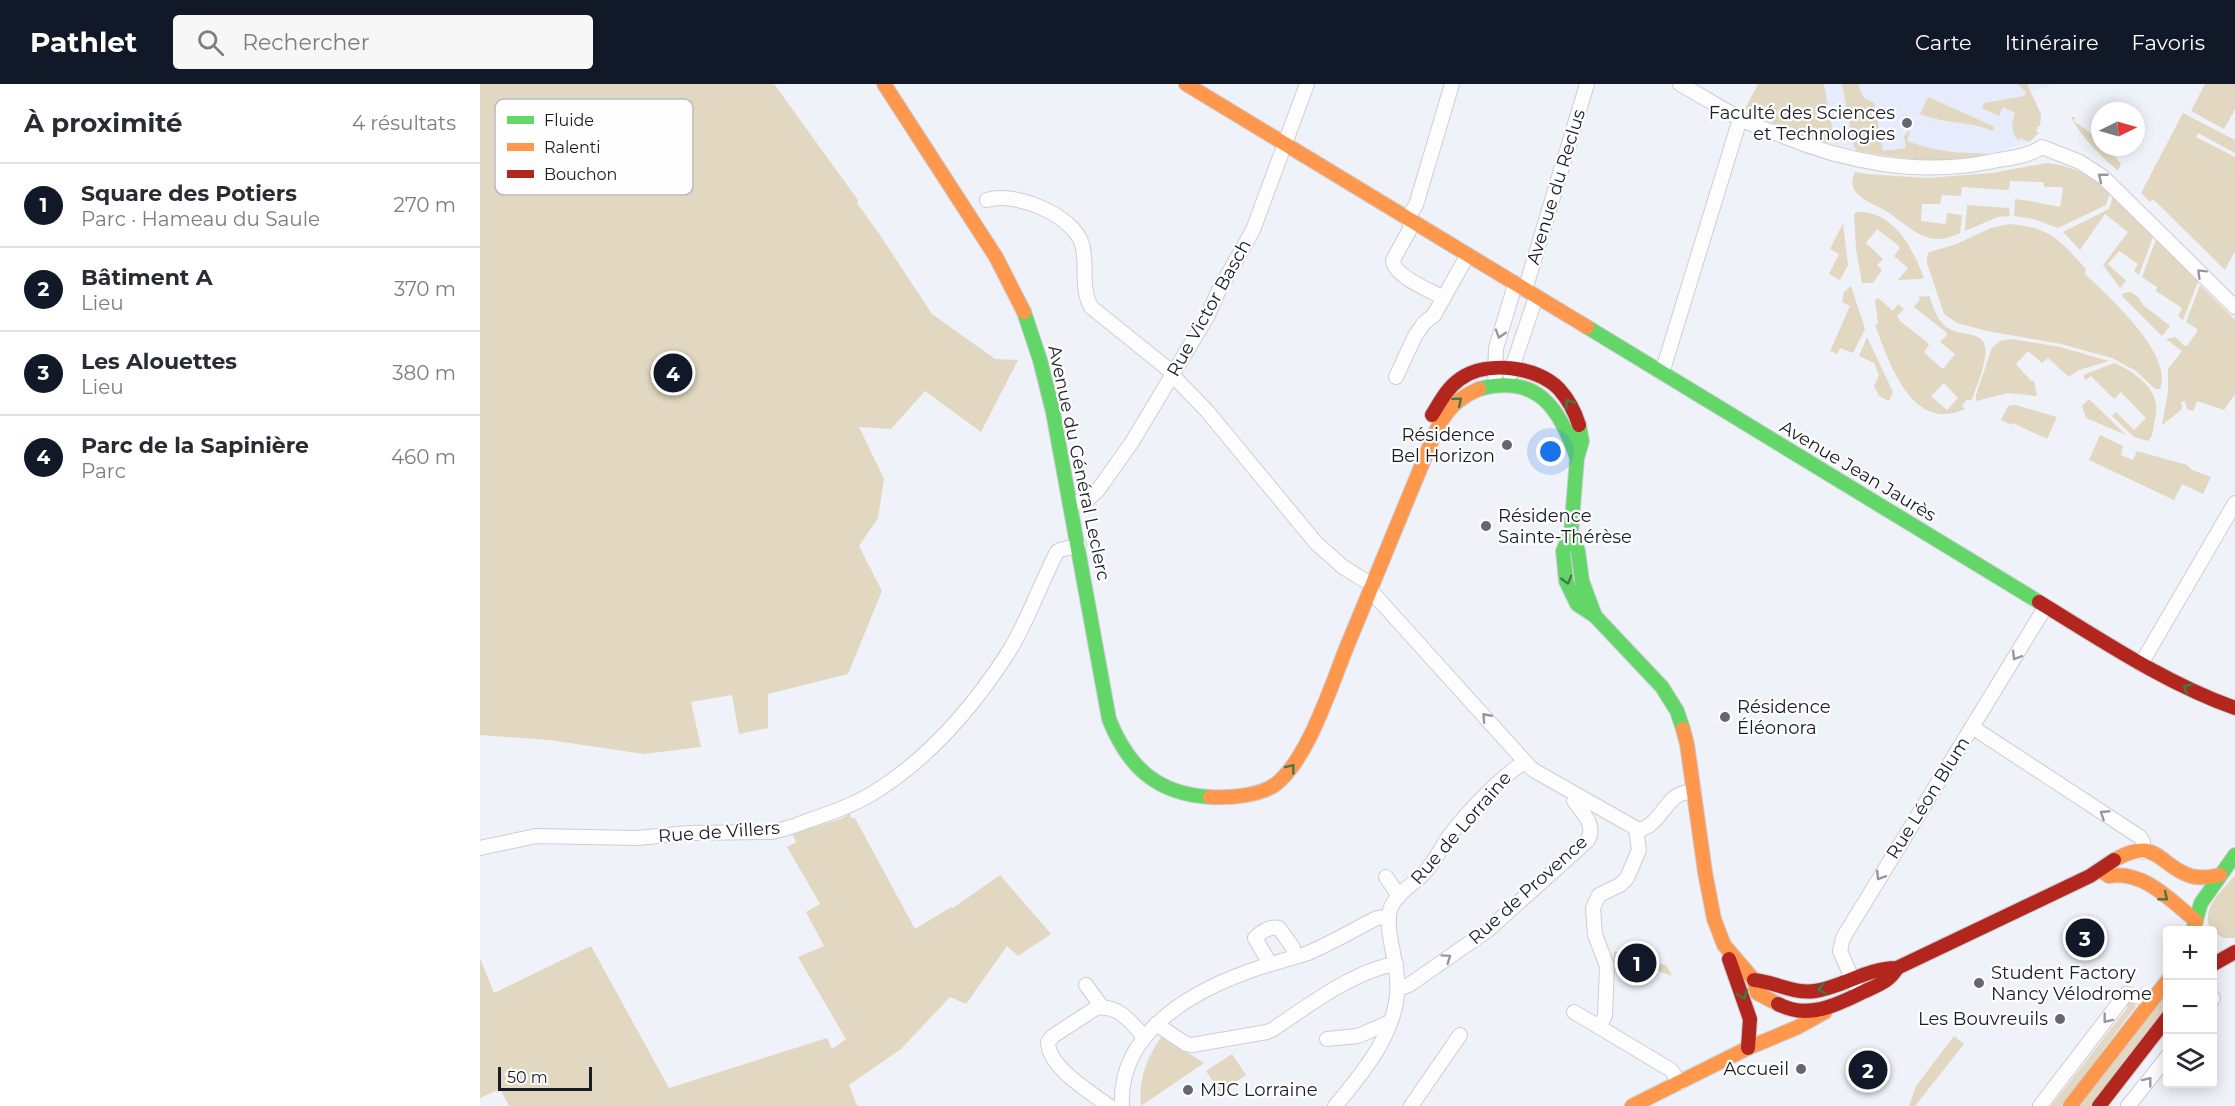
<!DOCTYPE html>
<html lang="fr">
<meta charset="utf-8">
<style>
body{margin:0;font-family:Montserrat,sans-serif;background:#f7f7f7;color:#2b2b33}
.controls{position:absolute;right:18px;bottom:18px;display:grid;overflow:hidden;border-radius:6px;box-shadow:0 3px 15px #0003}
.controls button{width:54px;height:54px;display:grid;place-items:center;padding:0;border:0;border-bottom:2px solid #e1e1e2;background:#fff;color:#2b2b33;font:30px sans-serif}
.compass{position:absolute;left:1611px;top:18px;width:54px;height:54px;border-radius:50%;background:#fff;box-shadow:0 3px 15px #0003;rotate:85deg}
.scale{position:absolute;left:18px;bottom:15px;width:94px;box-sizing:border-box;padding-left:6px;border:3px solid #191c24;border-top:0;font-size:16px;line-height:21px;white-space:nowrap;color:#191c24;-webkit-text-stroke:4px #fefefe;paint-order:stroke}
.you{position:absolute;left:1071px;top:368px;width:21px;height:21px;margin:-15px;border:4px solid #fff;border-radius:50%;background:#1a73e8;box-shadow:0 0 0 9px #1a73e833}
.badge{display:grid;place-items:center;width:39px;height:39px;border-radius:50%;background:#111827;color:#fff;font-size:20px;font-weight:700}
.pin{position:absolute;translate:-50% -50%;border:3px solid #fff;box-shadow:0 2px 6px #0006}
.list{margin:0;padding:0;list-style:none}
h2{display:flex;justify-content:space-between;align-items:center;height:78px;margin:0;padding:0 24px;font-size:26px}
h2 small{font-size:20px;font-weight:400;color:#7c7c81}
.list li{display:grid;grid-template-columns:39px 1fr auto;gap:18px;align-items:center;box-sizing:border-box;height:84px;padding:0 24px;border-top:2px solid #e1e1e2}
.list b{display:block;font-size:22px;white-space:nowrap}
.list p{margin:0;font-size:20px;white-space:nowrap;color:#7c7c81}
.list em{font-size:20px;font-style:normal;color:#7c7c81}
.icon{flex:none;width:33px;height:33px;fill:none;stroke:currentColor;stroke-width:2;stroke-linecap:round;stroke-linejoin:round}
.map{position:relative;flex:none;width:1755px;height:1022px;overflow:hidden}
header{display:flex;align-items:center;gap:36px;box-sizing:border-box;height:84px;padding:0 30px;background:#111827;color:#fff}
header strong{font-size:28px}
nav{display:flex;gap:33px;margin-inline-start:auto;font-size:21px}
.search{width:420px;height:54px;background:#f7f7f7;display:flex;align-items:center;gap:15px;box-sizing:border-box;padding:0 21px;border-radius:6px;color:#7c7c81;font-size:22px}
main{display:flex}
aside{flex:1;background:#fff}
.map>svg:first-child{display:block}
.built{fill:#e6ecfc}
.green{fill:#e2d8c1;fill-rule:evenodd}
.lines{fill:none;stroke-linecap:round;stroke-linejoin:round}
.street-casing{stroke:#cbced5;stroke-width:16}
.fast-casing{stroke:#cbced5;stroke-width:16}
.slow-casing{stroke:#cbced5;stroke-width:16}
.jam-casing{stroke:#cbced5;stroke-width:16}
.street{stroke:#fdfdfe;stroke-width:14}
.fast{stroke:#63d668;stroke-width:14}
.slow{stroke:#ff974d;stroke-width:14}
.jam{stroke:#b3261e;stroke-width:14}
.oneway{stroke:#96989c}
.oneway2{stroke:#3e7946}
.poi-dot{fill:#64676f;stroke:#fefefe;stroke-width:2}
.labels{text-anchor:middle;stroke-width:4.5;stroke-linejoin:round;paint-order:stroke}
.poi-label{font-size:18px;fill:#191c24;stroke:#fefefe;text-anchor:end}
.street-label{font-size:18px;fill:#191c24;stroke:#fefefe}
.key{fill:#fefefe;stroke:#b9babd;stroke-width:1.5}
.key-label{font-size:16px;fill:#191c24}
</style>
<header>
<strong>Pathlet</strong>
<div class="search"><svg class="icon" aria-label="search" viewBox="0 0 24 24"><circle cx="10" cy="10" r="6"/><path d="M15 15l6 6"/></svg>Rechercher</div>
<nav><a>Carte</a><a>Itinéraire</a><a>Favoris</a></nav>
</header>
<main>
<aside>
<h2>À proximité<small>4 résultats</small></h2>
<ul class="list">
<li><span class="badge">1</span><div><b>Square des Potiers</b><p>Parc · Hameau du Saule</p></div><em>270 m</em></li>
<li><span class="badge">2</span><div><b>Bâtiment A</b><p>Lieu</p></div><em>370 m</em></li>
<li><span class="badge">3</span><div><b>Les Alouettes</b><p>Lieu</p></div><em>380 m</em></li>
<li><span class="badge">4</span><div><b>Parc de la Sapinière</b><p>Parc</p></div><em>460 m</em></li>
</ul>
</aside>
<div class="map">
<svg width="1755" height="1022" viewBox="0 0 1755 1022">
<rect width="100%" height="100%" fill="#eff2f9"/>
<!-- built -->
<polygon class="built" points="1278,0 1572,0 1551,9 1561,30 1561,36 1560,42 1558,42 1556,47 1559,49 1552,56 1516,68 1449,76 1377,67 1346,60 1305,44 1265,25"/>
<!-- green -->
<g class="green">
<polygon points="0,0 294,0 378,116 377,119 400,151 452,230 515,275 538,276 501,348 445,307 411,345 379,343 404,395 398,434 379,462 402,507 368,590 288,610 288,644 259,650 252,611 211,618 221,663 164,670 69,656 0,651"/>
<path d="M1278,0H1344L1354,54C1351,57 1350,59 1346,59C1334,60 1278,32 1265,25Z"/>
<path d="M1362,0H1378L1383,13L1394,19L1403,67L1426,64L1424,52L1428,47L1430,48L1427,57C1454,67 1479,70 1509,69C1468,83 1419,74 1377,67L1374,63Z"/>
<path d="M1537,0H1547L1561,30L1560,42H1558L1556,47L1559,49L1549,58L1540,54L1538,57C1531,46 1531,40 1535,29L1523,23L1519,32L1502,24L1504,19L1544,12L1546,8Z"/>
<polygon points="1725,0 1755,0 1755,25 1744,45 1711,27"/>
<path d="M1448,13L1513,42L1514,45L1513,47C1490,37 1464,40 1440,30Z"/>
<polygon points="1703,29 1755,56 1755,69 1718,49 1716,53 1755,73 1755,167 1745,186 1673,115 1670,118 1661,109"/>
<path d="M1591,33H1595L1594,37L1620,56V63H1627L1641,80L1638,87C1620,71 1603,55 1591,33Z"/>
<path d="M1567,79C1593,82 1612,91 1630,109L1626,121L1578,144L1554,135L1534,132L1535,115C1553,117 1564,120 1580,123L1583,105L1582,103H1565L1563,98L1530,97L1529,105L1525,106L1482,103L1481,112L1462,111L1460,120H1442L1441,137L1464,140L1466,139L1467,129L1482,131L1480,149C1448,165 1434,146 1409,129C1394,119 1363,112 1375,88L1386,90L1447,94L1512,89Z"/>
<polygon points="1633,112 1673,153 1659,191 1654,187 1658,180 1639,167 1628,180 1646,197 1640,204 1623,181 1648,148 1625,130 1600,166 1583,148 1629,125"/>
<polygon points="1487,121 1529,124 1530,132 1518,133 1485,147"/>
<path d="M1377,128C1414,126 1433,165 1444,194L1441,195L1418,196L1428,184L1414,172L1420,164L1419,162L1397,145L1386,159L1403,175L1397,181L1402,186L1393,199H1382L1376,165L1374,130Z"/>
<polygon points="1363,139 1368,181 1360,196 1349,190 1359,170 1350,165"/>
<path d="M1529,140C1570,143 1580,156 1606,185L1605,190C1628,212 1694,270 1680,305H1675L1656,287L1632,274L1581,260L1507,247L1477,239L1464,230L1447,179V172L1449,168L1474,161L1511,144Z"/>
<polygon points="1676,155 1718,198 1703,236 1698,232 1702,224 1676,207 1677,203 1662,193"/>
<polygon points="1720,201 1755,236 1755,310 1744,326 1717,317 1713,327 1707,325 1705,317 1701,318 1702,325 1682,341 1688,308 1688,285 1702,267 1686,255 1695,253 1705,262 1707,262 1717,248 1717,245 1706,238"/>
<polygon points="1371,202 1385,245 1373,269 1360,264 1357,270 1350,267 1370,222 1362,218 1364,208"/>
<polygon points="1651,208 1659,214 1663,221 1690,242 1682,252 1642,212 1643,209"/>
<path d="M1449,212C1453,221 1456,234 1464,241C1473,250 1487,248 1498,253C1516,260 1496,304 1491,317L1487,315L1482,322L1485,325C1432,350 1409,278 1395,241L1398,240L1395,216L1398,214L1413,227L1418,220L1424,225L1417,232L1420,237L1447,258L1449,261L1444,268L1461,284H1464L1475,270L1460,258L1467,251L1466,248L1434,223L1440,215L1438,213ZM1464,299L1478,314L1467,326L1451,312Z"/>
<polygon points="1387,253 1413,308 1409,317 1399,312 1394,302 1399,291 1394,279 1379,272"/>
<polygon points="1532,255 1580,263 1629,277 1599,286 1589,293 1568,274 1562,279 1548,267 1536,280 1551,297 1554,297 1557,312 1528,309 1496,317 1496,311 1512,264 1520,257"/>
<path d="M1634,279C1650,285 1675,302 1676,321C1677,327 1675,334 1674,340C1673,347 1673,352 1668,357L1654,353L1632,332L1636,328L1654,346L1666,334L1641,308L1634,315L1611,292L1606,296L1603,291Z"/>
<polygon points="1609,315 1646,351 1606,334 1602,322"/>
<polygon points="1536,321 1577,333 1567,355 1533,339 1532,341 1521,336 1528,322"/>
<polygon points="1620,351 1643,362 1641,371 1653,376 1657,367 1707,381 1712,386 1731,393 1723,410 1702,400 1694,416 1609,376"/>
<polygon points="370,729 371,734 375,734 435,845 471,823 473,824 520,791 571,850 538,872 527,862 486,920 470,913 421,965 369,1001 377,1022 29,1022 20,1005 0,1014 0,874 14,909 111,862 189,1004 347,954 352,965 366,955 318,873 344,862 326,828 340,820 307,763 316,758 312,750 363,734"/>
<path d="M1755,791V854H1743L1731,846C1719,825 1743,806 1755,791Z"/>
<path d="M1164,867L1174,877L1187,882L1192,892C1172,885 1154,877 1134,887V868Z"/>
<polygon points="1687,907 1687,922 1610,1022 1599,1022"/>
<polygon points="1648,918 1653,918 1656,922 1581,1022 1571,1022 1648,923 1645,920"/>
<path d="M682,952L724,979L661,1022C658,996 667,973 682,952Z"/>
<polygon points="1474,952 1484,960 1435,1022 1429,1022 1436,1002"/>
<polygon points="752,970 766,991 740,1008 726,987"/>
</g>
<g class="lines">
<defs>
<g id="street">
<path d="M1200,0C1220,11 1239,23 1259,34C1271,41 1285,45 1298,50C1364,78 1438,92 1509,78C1526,74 1548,73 1562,63L1600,78L1623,93L1755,223"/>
<path d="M507,116C535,107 593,131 602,160C608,181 600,203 611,223L688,285L696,295L727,327L836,459L863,483L884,496"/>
<polyline points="1045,206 1107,0"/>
<path d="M964,214C951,207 913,192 913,176L930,145V130L936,121L972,0"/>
<polyline points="1182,289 1260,35"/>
<polyline points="1030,290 1056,213"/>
<polyline points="1015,292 1016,264 1035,201"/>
<polyline points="916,293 935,252 944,239 954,231 987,172"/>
<polyline points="591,420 608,415 618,406 652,358 727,233 738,208 773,146 827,0"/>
<path d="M891,507L1050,683L1055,687L1159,746C1176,742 1183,723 1195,713C1201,709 1208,708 1214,706"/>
<polyline points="1661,580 1755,419"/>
<polyline points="1492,643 1660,753 1663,758 1662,768"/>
<path d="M0,764L56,752L157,754L209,749L291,748C304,746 317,741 330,736C351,729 374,721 393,709C447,676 492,624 526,572C547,540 559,502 577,468L580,466L599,461"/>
<polyline points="906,793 919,812"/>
<path d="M790,880L775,854C782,847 790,842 799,844L813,864L815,872"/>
<polyline points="606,901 622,923"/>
<polyline points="1375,901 1360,867 1363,854 1566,522"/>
<path d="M918,905L929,901L1008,846L1107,757C1117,742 1103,729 1094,717L1097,711"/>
<polyline points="1732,915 1733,914"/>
<polyline points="1094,928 1191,986 1200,999"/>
<path d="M676,940L706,960L712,961L787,948L792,946C826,923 875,886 916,880"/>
<polyline points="1119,943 1125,932 1127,882 1115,851 1113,824 1119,811 1140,801 1147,794 1159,766 1156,745"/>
<polyline points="847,955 878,952 910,938"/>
<path d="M629,1022C610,1008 568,983 568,958L573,952L616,924C638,920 651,938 664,953"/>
<path d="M642,1022C638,950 709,909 767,888C787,880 808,876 828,869C852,859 875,845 897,834L909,833"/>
<path d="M855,1022C884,988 922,942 917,894C916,875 905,843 910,826C915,810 934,800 944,789C955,778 961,764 970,751C986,730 1022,691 1045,678"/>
<polyline points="931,1022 980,951"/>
<polyline points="1560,1022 1646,910 1673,915"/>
<polyline points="1648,1022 1688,972"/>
</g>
<g id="fast">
<path d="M544,228L560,276L573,328L629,635C648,683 677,710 730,713"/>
<polyline points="1107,243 1559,518"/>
<path d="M999,305C1059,289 1079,325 1097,374"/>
<polyline points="1099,341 1102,357 1097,374 1091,449 1083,467 1086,497 1097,520 1115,532 1182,603 1197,627 1203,645"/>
<polyline points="1091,449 1098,467 1102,497 1115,532"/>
<polyline points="1713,846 1721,819 1755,771"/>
</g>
<g id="slow">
<polyline points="404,0 516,173 544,228"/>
<polyline points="706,0 1107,243"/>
<polyline points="1203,645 1207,660 1225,788 1234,835 1244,861 1274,896 1277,909 1298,920"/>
<path d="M730,713C750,714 780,712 796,700C830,673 853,595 870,555C898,486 927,418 955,349C965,328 977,314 999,305"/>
<path d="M1634,776C1678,751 1678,782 1711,792C1721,795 1731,793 1740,791"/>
<path d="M1620,786L1629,792C1664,786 1691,817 1716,837"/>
<polyline points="1152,1022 1268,964 1318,943 1345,928"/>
<polyline points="1590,1022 1688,896"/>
</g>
<g id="jam">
<path d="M952,331C960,318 967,304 980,295C1006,276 1057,282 1079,305C1088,315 1095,328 1099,341"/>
<path d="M1559,518C1623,557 1685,599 1755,624"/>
<polyline points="1249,875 1270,935 1268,964"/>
<polyline points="1732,881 1755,868"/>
<path d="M1274,896C1295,898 1313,910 1335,907C1363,903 1387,884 1417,884L1610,792L1634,776"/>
<path d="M1298,920C1327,936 1357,921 1383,908C1398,901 1409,898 1417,884"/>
<polyline points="1619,1022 1688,933"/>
</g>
</defs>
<!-- street casing -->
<use href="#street" class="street-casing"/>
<!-- fast casing -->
<use href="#fast" class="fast-casing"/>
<!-- slow casing -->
<use href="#slow" class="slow-casing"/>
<!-- jam casing -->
<use href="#jam" class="jam-casing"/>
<!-- street -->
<use href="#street" class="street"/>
<!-- fast -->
<use href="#fast" class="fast"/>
<!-- slow -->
<use href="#slow" class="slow"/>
<!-- jam -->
<use href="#jam" class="jam"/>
</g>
<!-- one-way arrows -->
<defs><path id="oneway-chevron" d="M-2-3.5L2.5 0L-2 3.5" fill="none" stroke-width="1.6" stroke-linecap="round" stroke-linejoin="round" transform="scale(1.5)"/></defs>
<g class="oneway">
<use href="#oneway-chevron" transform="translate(1622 93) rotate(-141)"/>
<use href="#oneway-chevron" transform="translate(1721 189) rotate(-135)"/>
<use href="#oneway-chevron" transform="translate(1020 250) rotate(107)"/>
<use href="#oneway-chevron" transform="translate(1536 572) rotate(121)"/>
<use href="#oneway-chevron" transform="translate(1006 633) rotate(-132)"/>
<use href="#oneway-chevron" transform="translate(1624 730) rotate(-147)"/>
<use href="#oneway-chevron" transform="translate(1400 792) rotate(122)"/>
<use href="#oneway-chevron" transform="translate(967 874) rotate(-35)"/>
<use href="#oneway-chevron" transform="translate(1627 935) rotate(128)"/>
<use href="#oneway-chevron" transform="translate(1668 997) rotate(-52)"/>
</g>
<g class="oneway2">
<use href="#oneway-chevron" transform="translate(978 317) rotate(-40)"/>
<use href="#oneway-chevron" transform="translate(1089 319) rotate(-123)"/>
<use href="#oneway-chevron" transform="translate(1087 496) rotate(74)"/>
<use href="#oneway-chevron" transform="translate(1707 604) rotate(-153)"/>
<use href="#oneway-chevron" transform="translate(811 684) rotate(-52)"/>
<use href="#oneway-chevron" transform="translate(1684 813) rotate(39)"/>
<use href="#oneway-chevron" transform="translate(1342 905) rotate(168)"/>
<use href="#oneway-chevron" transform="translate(1263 911) rotate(70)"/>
</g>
<!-- markers -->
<g class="poi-dot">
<circle cx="1427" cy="39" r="6"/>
<circle cx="1027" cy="361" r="6"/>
<circle cx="1006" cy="442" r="6"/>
<circle cx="1245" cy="633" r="6"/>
<circle cx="1499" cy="899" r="6"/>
<circle cx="1580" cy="935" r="6"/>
<circle cx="1321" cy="985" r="6"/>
<circle cx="708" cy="1006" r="6"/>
</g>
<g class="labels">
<!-- poi labels -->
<g class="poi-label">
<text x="1415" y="35">Faculté des Sciences<tspan x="1415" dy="21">et Technologies</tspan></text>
<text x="1015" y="357">Résidence<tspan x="1015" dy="21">Bel Horizon</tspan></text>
<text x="1018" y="438" text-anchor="start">Résidence<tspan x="1018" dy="21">Sainte-Thérèse</tspan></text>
<text x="1257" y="629" text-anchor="start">Résidence<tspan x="1257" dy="21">Éléonora</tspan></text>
<text x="1511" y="895" text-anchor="start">Student Factory<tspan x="1511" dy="21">Nancy Vélodrome</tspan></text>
<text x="1568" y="941">Les Bouvreuils</text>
<text x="1309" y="991">Accueil</text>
<text x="720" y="1012" text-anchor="start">MJC Lorraine</text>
</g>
<!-- street labels -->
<g class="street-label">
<text transform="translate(1076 103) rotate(-73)" y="6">Avenue du Reclus</text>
<text transform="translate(729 224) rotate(-61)" y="6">Rue Victor Basch</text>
<text transform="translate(599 379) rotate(78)" y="6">Avenue du Général Leclerc</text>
<text transform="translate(1378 387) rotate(31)" y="6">Avenue Jean Jaurès</text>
<text transform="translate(1448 714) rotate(-58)" y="6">Rue Léon Blum</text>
<text transform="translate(981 744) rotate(-49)" y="6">Rue de Lorraine</text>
<text transform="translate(239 748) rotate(-4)" y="6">Rue de Villers</text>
<text transform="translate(1048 806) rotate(-42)" y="6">Rue de Provence</text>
</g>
</g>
<!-- legend -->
<rect x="15" y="15" width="198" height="96" rx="9" class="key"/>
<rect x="27" y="32" width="27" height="8" fill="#63d668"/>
<rect x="27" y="59" width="27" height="8" fill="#ff974d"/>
<rect x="27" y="86" width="27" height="8" fill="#b3261e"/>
<g class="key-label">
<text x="64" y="42">Fluide</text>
<text x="64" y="69">Ralenti</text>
<text x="64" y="96">Bouchon</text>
</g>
</svg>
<div class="controls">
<button>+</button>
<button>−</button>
<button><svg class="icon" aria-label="layers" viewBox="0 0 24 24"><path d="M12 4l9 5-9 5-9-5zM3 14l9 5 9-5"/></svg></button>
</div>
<svg class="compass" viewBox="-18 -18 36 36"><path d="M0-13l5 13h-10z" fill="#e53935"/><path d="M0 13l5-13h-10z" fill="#7c7c81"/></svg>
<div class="scale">50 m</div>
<div class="you"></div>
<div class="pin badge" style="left:1157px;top:879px">1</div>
<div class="pin badge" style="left:1388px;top:986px">2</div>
<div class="pin badge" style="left:1605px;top:854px">3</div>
<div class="pin badge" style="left:193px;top:289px">4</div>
</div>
</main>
